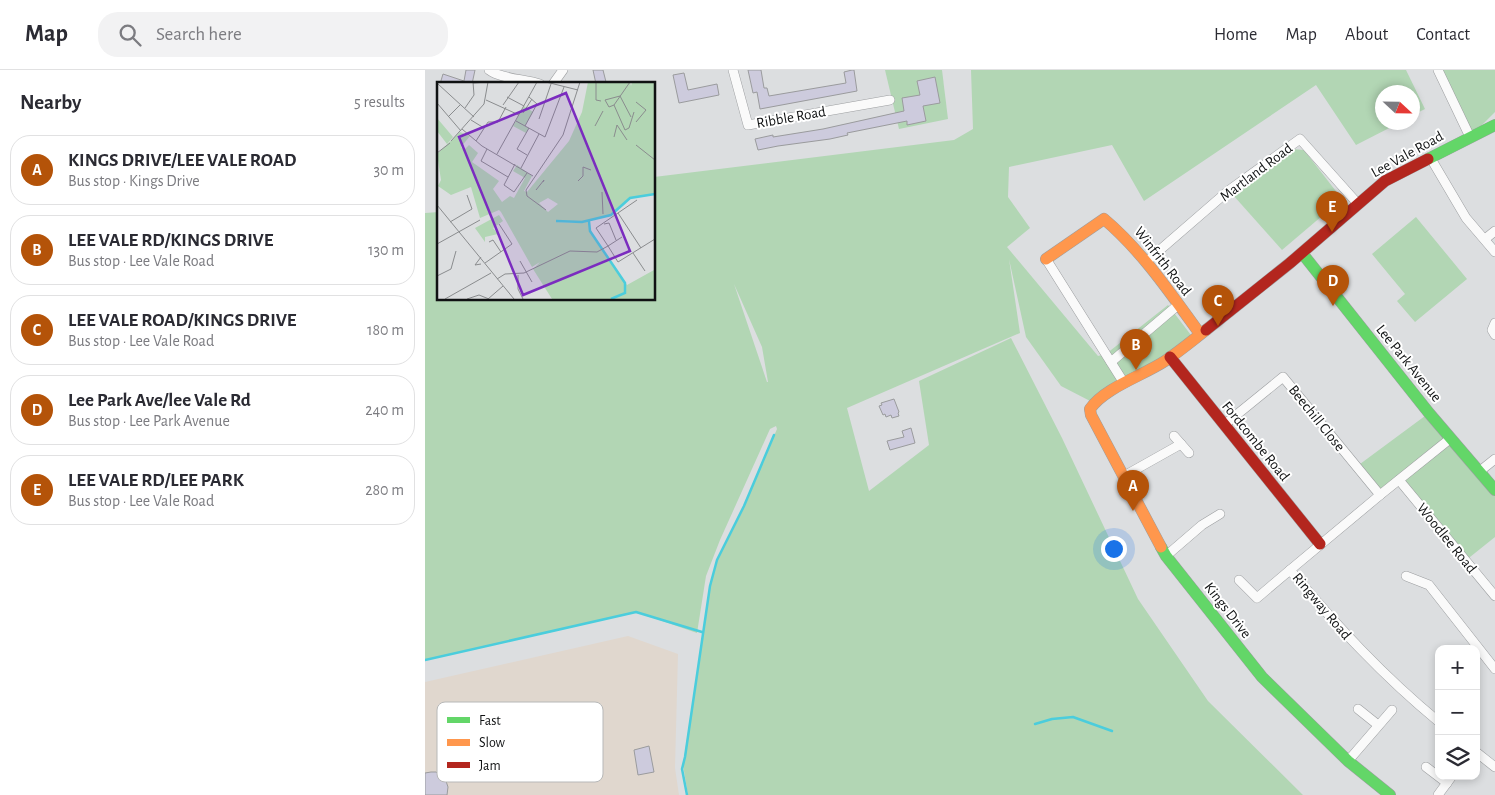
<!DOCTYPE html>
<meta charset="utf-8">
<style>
body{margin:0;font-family:"Alegreya Sans",sans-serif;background:#f2f2f3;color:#2b2b33}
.controls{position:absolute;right:15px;bottom:15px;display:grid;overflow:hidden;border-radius:10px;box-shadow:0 2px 8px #0003}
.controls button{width:45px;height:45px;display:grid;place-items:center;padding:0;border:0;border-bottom:1px solid #e1e1e2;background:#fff;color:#2b2b33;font:25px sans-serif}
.compass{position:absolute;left:950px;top:15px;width:45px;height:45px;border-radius:50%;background:#fff;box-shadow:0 2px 8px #0003;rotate:112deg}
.you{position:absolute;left:688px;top:478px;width:18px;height:18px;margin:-12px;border:4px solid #fff;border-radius:50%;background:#1a73e8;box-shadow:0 0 0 8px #1a73e833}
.badge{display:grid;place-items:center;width:32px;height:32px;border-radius:50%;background:#b45309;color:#fff;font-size:16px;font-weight:700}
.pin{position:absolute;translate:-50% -41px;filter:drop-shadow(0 1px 2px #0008)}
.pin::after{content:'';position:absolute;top:26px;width:18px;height:15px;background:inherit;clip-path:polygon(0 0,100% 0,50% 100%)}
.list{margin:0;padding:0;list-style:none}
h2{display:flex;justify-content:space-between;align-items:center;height:65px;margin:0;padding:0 20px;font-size:21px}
h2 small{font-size:16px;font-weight:400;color:#7c7c81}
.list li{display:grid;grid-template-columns:32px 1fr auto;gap:15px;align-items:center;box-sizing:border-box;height:70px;margin:0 10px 10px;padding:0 10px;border:1px solid #e1e1e2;border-radius:20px}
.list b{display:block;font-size:19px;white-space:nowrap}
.list p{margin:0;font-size:16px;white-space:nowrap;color:#7c7c81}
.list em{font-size:16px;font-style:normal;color:#7c7c81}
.icon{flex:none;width:28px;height:28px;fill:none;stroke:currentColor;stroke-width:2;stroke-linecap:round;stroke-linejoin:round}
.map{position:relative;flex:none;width:1070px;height:725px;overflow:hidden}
header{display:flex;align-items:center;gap:30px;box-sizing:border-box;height:70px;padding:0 25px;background:#fff;border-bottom:1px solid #e1e1e2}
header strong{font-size:24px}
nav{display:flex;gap:28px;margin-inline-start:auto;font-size:18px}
.search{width:350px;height:45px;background:#f2f2f3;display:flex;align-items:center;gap:12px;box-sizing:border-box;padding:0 18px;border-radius:20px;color:#7c7c81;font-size:19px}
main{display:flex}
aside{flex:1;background:#fff}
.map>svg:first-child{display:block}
.industrial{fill:#e0d7ce}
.green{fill:#b2d6b4;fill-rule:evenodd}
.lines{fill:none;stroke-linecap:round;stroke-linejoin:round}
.stream{stroke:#4bcddc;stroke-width:2.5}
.building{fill:#cdcbdd;stroke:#9a9b9d}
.street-casing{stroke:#9c9ea0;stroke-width:10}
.fast-casing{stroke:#9c9ea0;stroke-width:12}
.slow-casing{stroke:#9c9ea0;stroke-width:12}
.jam-casing{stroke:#9c9ea0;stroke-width:12}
.street{stroke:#fafafa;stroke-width:9}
.fast{stroke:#63d668;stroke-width:11}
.slow{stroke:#ff974d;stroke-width:11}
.jam{stroke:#b3261e;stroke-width:11}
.labels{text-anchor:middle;stroke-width:4;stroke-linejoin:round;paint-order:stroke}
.street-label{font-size:15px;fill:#101213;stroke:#fff}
.inset-river{fill:none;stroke:#4bcddc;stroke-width:2.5}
.inset-road{fill:none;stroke:#8a8c8e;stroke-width:1}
.view{fill:#7b2cbf;fill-opacity:0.15;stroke:#7b2cbf;stroke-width:2.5}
.inset-edge{fill:none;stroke:#101213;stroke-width:2.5}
.key{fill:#fff;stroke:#b7b8b8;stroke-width:1}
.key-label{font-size:14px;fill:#101213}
</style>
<header>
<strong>Map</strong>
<div class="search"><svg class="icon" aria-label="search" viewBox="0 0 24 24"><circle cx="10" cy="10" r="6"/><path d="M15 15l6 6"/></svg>Search here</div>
<nav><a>Home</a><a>Map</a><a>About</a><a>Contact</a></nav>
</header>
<main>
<aside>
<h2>Nearby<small>5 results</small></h2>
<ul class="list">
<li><span class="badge">A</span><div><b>KINGS DRIVE/LEE VALE ROAD</b><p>Bus stop · Kings Drive</p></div><em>30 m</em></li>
<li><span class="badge">B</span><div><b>LEE VALE RD/KINGS DRIVE</b><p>Bus stop · Lee Vale Road</p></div><em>130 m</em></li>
<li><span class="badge">C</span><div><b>LEE VALE ROAD/KINGS DRIVE</b><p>Bus stop · Lee Vale Road</p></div><em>180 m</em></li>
<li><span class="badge">D</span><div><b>Lee Park Ave/lee Vale Rd</b><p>Bus stop · Lee Park Avenue</p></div><em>240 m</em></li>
<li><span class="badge">E</span><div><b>LEE VALE RD/LEE PARK</b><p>Bus stop · Lee Vale Road</p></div><em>280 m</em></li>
</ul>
</aside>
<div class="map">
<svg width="1070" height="725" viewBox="0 0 1070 725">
<rect width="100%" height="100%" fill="#dcdee0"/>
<!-- industrial -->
<polygon class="industrial" points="203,566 253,584 250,698 254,725 0,725 0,612"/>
<!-- green -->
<g class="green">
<polygon points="460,0 517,0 523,49 474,59"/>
<path d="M546,0H981L1000,39L988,45V22H958V52L974,53L931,75L891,15L719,131L687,75L584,97L583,127L605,158L582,177L673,286L681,284L743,235L769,269L669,333L636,316L601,267L584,189L595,263L422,338L444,421L504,375L494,311L586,268L637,368L713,529L783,631L878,725H263L258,695L285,516L292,490L319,436L352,359L351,356L345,359L295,470L281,506L272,563L211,542L0,590V143L14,142V229H229V107L529,70L548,59ZM309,214L337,277L343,312H342Z"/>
<polygon points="1013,0 1070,0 1070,42 1045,67"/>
<polygon points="867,79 879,80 917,129 857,180 808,125"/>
<polygon points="991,147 1042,209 990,252 972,231 980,224 947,184"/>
<polygon points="1004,343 1070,420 1070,467 1040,491 974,410 955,425 931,397"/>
</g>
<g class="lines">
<!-- stream -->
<g class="stream">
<polyline points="0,590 211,542 277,562"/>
<polyline points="610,654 627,649 648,647 687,661"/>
<polyline points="262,725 257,699 260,687 285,516 292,490 319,436 349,365"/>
</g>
</g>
<!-- building -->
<g class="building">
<polygon points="41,0 50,0 47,14 15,14 18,4 39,11"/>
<polygon points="168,0 178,0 181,12 171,14"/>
<polygon points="323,0 336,0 339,18 342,18 344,26 421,13 419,2 427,0 429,0 432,21 335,39 332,22 328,23"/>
<polygon points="259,3 263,20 292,14 294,25 254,33 248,5"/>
<polygon points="510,7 515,33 498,36 501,51 482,55 482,51 422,63 423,65 405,69 353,76 333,80 330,69 348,65 348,67 398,59 479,41 477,28 495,25 492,11"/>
<polygon points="469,329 474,342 473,343 474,346 467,348 466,345 461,347 460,344 458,345 454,336 457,335 456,333"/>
<polygon points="486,358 490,373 465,380 462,371 479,367 477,361"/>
<polygon points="224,676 229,702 213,705 209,680"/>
<polygon points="6,702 11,702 20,708 23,717 22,725 0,725 0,703"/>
</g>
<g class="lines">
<defs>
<g id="street">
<path d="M64,0C76,9 100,9 115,14"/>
<polyline points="308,0 323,55 465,30"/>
<polyline points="1013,0 1045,67"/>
<polyline points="128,14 138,0"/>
<polyline points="1005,87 1041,148 1070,182"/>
<polyline points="1060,169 1070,161"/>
<polyline points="621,189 699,313"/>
<polyline points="721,192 803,121 875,69 933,134"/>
<polyline points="1070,253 1067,260 1070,265"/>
<polyline points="686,292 753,235"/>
<polyline points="799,355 858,307 955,425"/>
<polyline points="756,374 764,383"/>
<polyline points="1055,401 1070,389"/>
<polyline points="699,406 756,374 749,366"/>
<polyline points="974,410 1070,526"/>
<polyline points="741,486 777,455 795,444"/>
<polyline points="981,506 1004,515 1070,599"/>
<polyline points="814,510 832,528 865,500"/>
<polyline points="933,639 953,655"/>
<path d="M1014,652C957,605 912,556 865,500L955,425L1026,368"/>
<polyline points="1051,682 1070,697"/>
<polyline points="923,691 967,640"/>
<polyline points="1001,697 1022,713"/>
<polyline points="1013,725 1027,706"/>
</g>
<g id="fast">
<polyline points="1003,89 1070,55"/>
<polyline points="877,183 1004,343 1070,420"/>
<polyline points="736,477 741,486 837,607 923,691 965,725"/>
</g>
<g id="slow">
<path d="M621,189L679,149C717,181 746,224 775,264"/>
<path d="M736,477L666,345L665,339C679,318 719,305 740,291C755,281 768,270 781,260"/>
</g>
<g id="jam">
<polyline points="781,260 865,193 960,111 1003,89"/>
<polyline points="745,287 895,474"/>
</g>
</defs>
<!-- street casing -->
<use href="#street" class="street-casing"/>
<!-- fast casing -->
<use href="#fast" class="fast-casing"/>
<!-- slow casing -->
<use href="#slow" class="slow-casing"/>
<!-- jam casing -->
<use href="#jam" class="jam-casing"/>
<!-- street -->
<use href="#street" class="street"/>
<!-- fast -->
<use href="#fast" class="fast"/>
<!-- slow -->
<use href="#slow" class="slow"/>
<!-- jam -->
<use href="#jam" class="jam"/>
</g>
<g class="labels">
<!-- street labels -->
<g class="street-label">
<text transform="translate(366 47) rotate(-10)" y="5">Ribble Road</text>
<text transform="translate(982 84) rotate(-29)" y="5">Lee Vale Road</text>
<text transform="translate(831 102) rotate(-37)" y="5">Martland Road</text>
<text transform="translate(738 191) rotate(52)" y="5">Winfrith Road</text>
<text transform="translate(984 293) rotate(51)" y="5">Lee Park Avenue</text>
<text transform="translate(892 348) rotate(51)" y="5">Beechill Close</text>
<text transform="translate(831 371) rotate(51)" y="5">Fordcombe Road</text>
<text transform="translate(1022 468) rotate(51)" y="5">Woodlee Road</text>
<text transform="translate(897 536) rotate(50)" y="5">Ringway Road</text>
<text transform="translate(803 540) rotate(52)" y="5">Kings Drive</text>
</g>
</g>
<!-- overview -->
<g transform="translate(12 12)">
<rect width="218" height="218" fill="#dcdee0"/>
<path d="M151,0H193L194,4L195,0H217V112L193,116L173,133L145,140H118L144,141L153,139V149L190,203L217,188V217H115L96,187L103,180L95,185L64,130L62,128L43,136L34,105L14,113L1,104L4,98L0,72L23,50L33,54L24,65L27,68L32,63L41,71L35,80L62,99L56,107L65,120L73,114L77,116L88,96L76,89L80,83L95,94L87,109L90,110L132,59L145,30ZM111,116L121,122L111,130L102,121ZM87,24L96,30L88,44L92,46L89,51L76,44ZM0,36L16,55L10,62L0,49ZM62,133L66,139L56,146L61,152L48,155V160L38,146Z" fill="#b2d6b4" fill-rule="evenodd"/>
<path class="inset-river" d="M119,139L145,140L174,133L193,116L218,112M152,139L153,149L188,201V211L174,217"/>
<path class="inset-road" d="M109,0L141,8M159,0V18L164,19M36,1L51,0M1,2L37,35M183,14L168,18L172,25L177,23L193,0M183,14L194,35M70,15L87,24M49,18L82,33M199,20L209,28L199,40M0,21L24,49M66,23L82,0M177,23L188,48L192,46L197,30M28,26L37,13L36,0M86,31L95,17M11,35L23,23M102,37L114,2M34,38L47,46M79,39L108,55L127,5M88,44L100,22L92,15M158,44L166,29M25,47L45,64L96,94M177,55L180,43L190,58M14,59L47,22L51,0M39,59L51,40H61L69,25M199,63L218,78M50,67L44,79L71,95M0,71L13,61M60,72L100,0M90,73L80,67L92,46M78,82L67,103L77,110L90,91M84,86L102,52M141,99L146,94V85L154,88M99,108L107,98L106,100M165,110L166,132M0,123L77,217M109,128L90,114L89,108L126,53L143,0M181,131L204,166M13,140L35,127L30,113M167,142L172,141L179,158M185,155L171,164L159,146L200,118M52,160L56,158L64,170M0,162L43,138M196,171L208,189M44,175L38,183L44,182M83,179L95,200M48,181L75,162L62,142M81,193V207L86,217M0,194L14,187L19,169M60,197L68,192L87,191L133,169L160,170L171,164L181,180L218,157M8,217L54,191M30,217L42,213L52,217M51,217L66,204"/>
<path class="view" d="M129,11L193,169L86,213L22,55Z"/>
<rect width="218" height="218" class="inset-edge"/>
</g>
<!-- legend -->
<rect x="12" y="632" width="166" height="80" rx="8" class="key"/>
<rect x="22" y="647" width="23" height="6" fill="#63d668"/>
<rect x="22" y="669" width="23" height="7" fill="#ff974d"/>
<rect x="22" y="692" width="23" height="6" fill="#b3261e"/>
<g class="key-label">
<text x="54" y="655">Fast</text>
<text x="54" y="677">Slow</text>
<text x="54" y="700">Jam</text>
</g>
</svg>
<div class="controls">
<button>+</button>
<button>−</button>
<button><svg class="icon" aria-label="layers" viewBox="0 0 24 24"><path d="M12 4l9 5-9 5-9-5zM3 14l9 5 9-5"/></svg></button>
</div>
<svg class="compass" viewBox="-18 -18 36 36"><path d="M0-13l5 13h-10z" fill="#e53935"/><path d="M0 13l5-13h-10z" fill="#7c7c81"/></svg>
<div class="you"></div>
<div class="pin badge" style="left:708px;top:441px">A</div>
<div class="pin badge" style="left:711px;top:300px">B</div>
<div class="pin badge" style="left:793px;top:256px">C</div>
<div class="pin badge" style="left:908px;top:236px">D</div>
<div class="pin badge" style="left:907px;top:162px">E</div>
</div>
</main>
